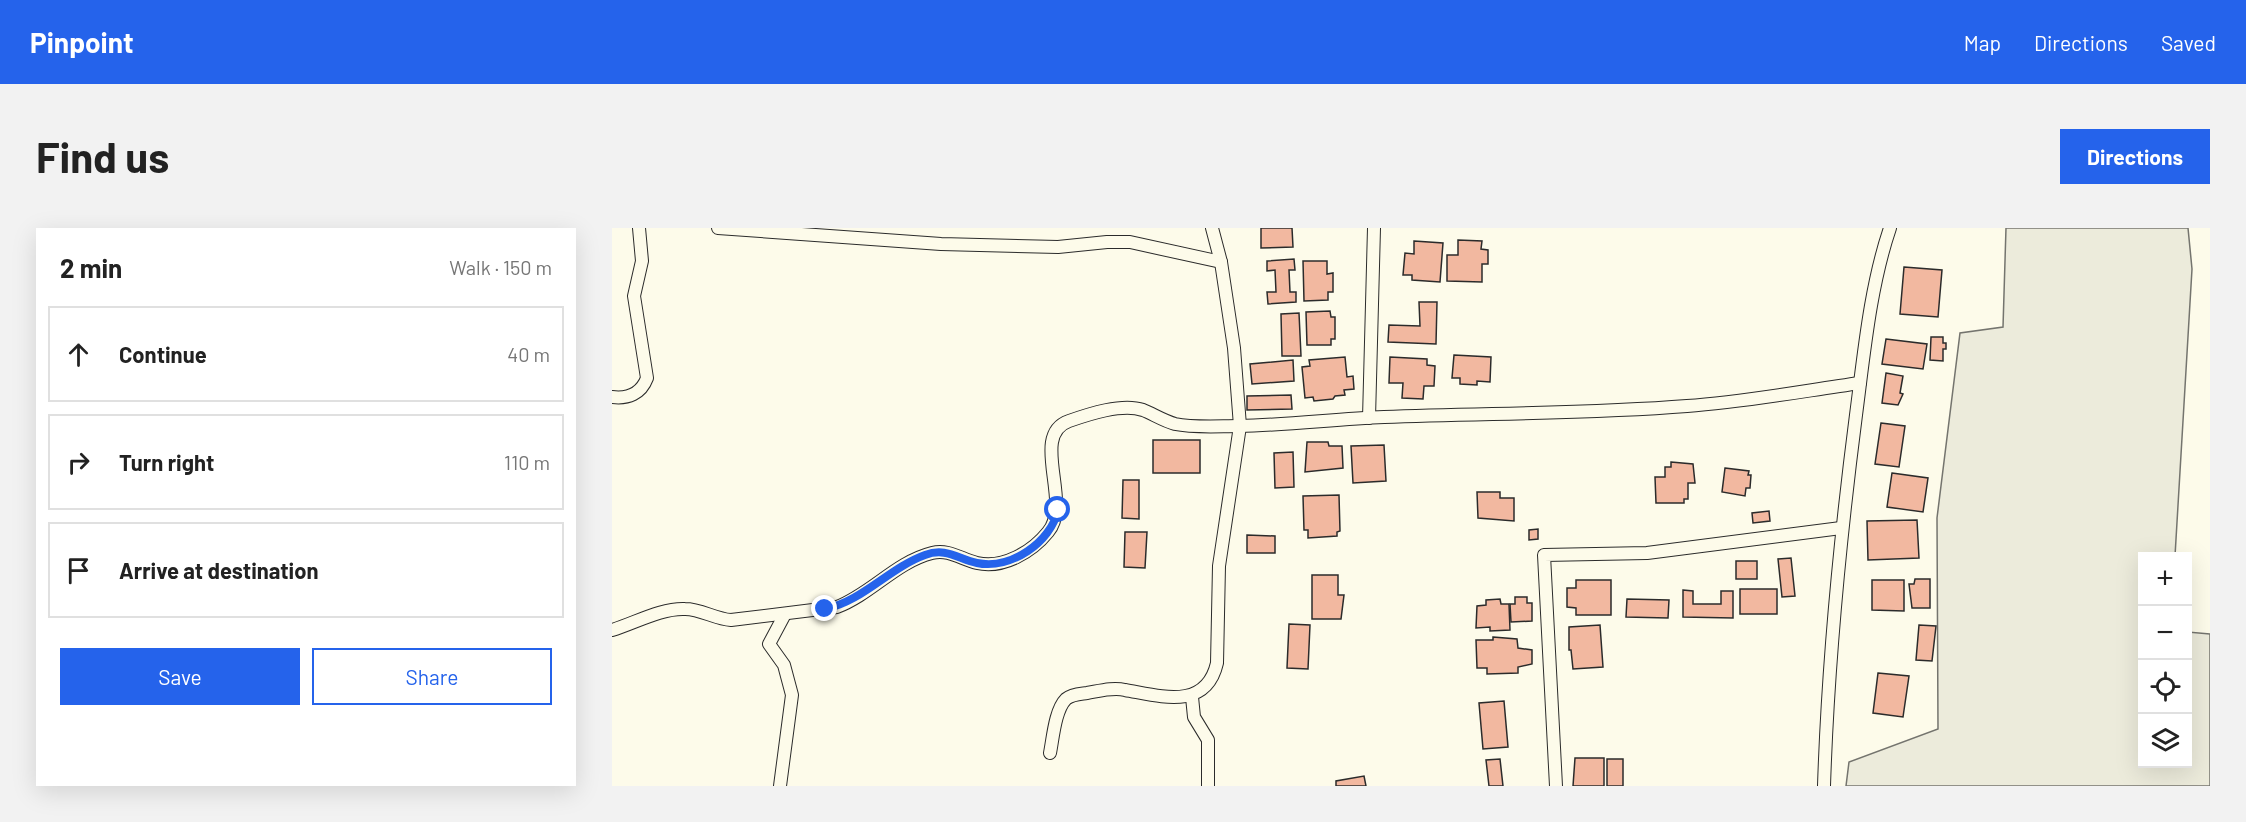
<!DOCTYPE html>
<meta charset="utf-8">
<style>
body{margin:0;font-family:Barlow,sans-serif;background:#f2f2f2;color:#222}
.controls{position:absolute;right:18px;bottom:18px;display:grid;overflow:hidden;border-radius:0px;box-shadow:0 6px 24px #0002}
.controls button{width:54px;height:54px;display:grid;place-items:center;padding:0;border:0;border-bottom:2px solid #e0e0e0;background:#fff;color:#222;font:30px sans-serif}
.stop{position:absolute;width:18px;height:18px;margin:-14px;border:4px solid #2563eb;border-radius:50%;background:#fff}
.stop.end{background:#2563eb;border-color:#fff;box-shadow:0 2px 6px #0008}
.list{margin:0;padding:0;list-style:none}
h2{display:flex;justify-content:space-between;align-items:center;height:78px;margin:0;padding:0 24px;font-size:26px}
h2 small{font-size:20px;font-weight:400;color:#767676}
.list li{display:grid;grid-template-columns:39px 1fr auto;gap:18px;align-items:center;box-sizing:border-box;height:96px;margin:0 12px 12px;padding:0 12px;border:2px solid #e0e0e0;border-radius:0px}
.list b{display:block;font-size:22px;white-space:nowrap}
.list em{font-size:20px;font-style:normal;color:#767676}
.actions{display:flex;gap:12px;padding:18px 24px}
.actions a{flex:1;padding:14px 0;border:2px solid #2563eb;border-radius:0px;text-align:center;font-size:21px;color:#2563eb}
.actions .main{background:#2563eb;color:#fff}
.icon{flex:none;width:33px;height:33px;fill:none;stroke:currentColor;stroke-width:2;stroke-linecap:round;stroke-linejoin:round}
.map{position:relative;flex:none;width:1598px;height:558px;overflow:hidden;border-radius:0px}
header{display:flex;align-items:center;gap:36px;box-sizing:border-box;height:84px;padding:0 30px;background:#2563eb;color:#fff}
header strong{font-size:28px}
nav{display:flex;gap:33px;margin-inline-start:auto;font-size:21px}
.intro{display:flex;align-items:center;justify-content:space-between;box-sizing:border-box;height:144px;padding:0 36px}
h1{margin:0;font-size:42px}
.button{padding:15px 27px;border-radius:0px;background:#2563eb;color:#fff;font-size:21px;font-weight:700}
main{display:flex;gap:36px;padding:0 36px}
aside{flex:1;background:#fff;border-radius:0px;box-shadow:0 6px 24px #0002}
.map>svg:first-child{display:block}
.green{fill:#ecebdb;stroke:#74746e;stroke-width:1.5}
.building{fill:#f2b8a0;stroke:#2b2b2b;stroke-width:1.5}
.lines{fill:none;stroke-linecap:round;stroke-linejoin:round}
.minor-casing{stroke:#2b2b2b;stroke-width:14}
.minor{stroke:#fdfbea;stroke-width:12}
.route{stroke:#2563eb;stroke-width:8}
</style>
<header>
<strong>Pinpoint</strong>
<nav><a>Map</a><a>Directions</a><a>Saved</a></nav>
</header>
<div class="intro"><h1>Find us</h1><a class="button">Directions</a></div>
<main>
<aside>
<h2>2 min<small>Walk · 150 m</small></h2>
<ul class="list">
<li><svg class="icon" aria-label="ahead" viewBox="0 0 24 24"><path d="M12 20V5M6 11l6-6 6 6"/></svg><div><b>Continue</b></div><em>40 m</em></li>
<li><svg class="icon" aria-label="right" viewBox="0 0 24 24"><path d="M7 20v-9h11M14 6l5 5-5 5"/></svg><div><b>Turn right</b></div><em>110 m</em></li>
<li><svg class="icon" aria-label="arrive" viewBox="0 0 24 24"><path d="M6 21V4h12l-3 4 3 4H6"/></svg><div><b>Arrive at destination</b></div></li>
</ul>
<div class="actions"><a class="main">Save</a><a>Share</a></div>
</aside>
<div class="map">
<svg width="1598" height="558" viewBox="0 0 1598 558">
<rect width="100%" height="100%" fill="#fdfbea"/>
<!-- green -->
<polygon class="green" points="1394,0 1576,0 1580,41 1563,328 1530,328 1530,536 1576,536 1576,404 1598,406 1598,558 1234,558 1237,534 1326,501 1325,290 1348,105 1391,99"/>
<!-- building -->
<g class="building">
<polygon points="649,0 680,0 681,19 649,20"/>
<polygon points="846,12 870,13 869,21 876,22 876,36 870,36 870,54 835,53 835,27 846,27"/>
<polygon points="802,13 831,15 828,54 800,52 800,47 791,47 793,25 802,26"/>
<polygon points="682,31 683,42 677,42 678,64 684,64 684,74 656,76 655,64 664,64 663,42 655,43 655,33"/>
<polygon points="691,33 715,33 715,46 721,45 721,64 716,64 716,72 692,73"/>
<polygon points="1292,39 1330,42 1326,89 1288,86"/>
<polygon points="807,74 825,74 824,116 776,114 777,97 808,98"/>
<polygon points="718,83 719,89 723,89 723,111 719,111 719,117 695,117 694,84"/>
<polygon points="687,85 689,128 670,128 669,86"/>
<polygon points="1319,109 1331,109 1331,115 1334,115 1334,121 1331,121 1331,133 1318,132"/>
<polygon points="1274,111 1315,116 1311,141 1270,136"/>
<polygon points="842,127 879,129 878,154 865,153 865,157 848,156 848,150 840,150"/>
<polygon points="733,129 735,149 741,148 742,161 732,162 733,167 723,168 721,171 702,173 701,169 693,170 690,139 698,138 697,132"/>
<polygon points="778,129 815,131 815,137 823,138 822,158 812,158 811,171 790,170 791,155 777,155"/>
<polygon points="681,132 682,153 640,156 638,136"/>
<polygon points="1274,145 1291,148 1288,165 1291,166 1286,177 1270,175"/>
<polygon points="679,167 680,181 635,182 635,168"/>
<polygon points="1269,195 1293,198 1287,239 1263,236"/>
<rect x="541" y="212" width="47" height="33"/>
<polygon points="695,214 716,214 717,218 730,218 731,240 693,244"/>
<polygon points="772,217 774,253 741,255 739,218"/>
<polygon points="681,224 682,259 663,260 662,225"/>
<polygon points="1059,234 1081,236 1083,255 1076,255 1076,271 1072,271 1072,275 1044,275 1043,249 1053,249 1053,239 1059,239"/>
<polygon points="1113,240 1137,243 1136,247 1139,247 1138,260 1134,260 1133,268 1110,264"/>
<polygon points="1280,245 1316,250 1311,284 1275,279"/>
<polygon points="511,252 527,252 527,291 510,290"/>
<polygon points="865,264 888,264 888,270 902,270 902,293 866,290"/>
<polygon points="727,267 728,303 725,304 725,308 696,310 696,302 692,302 691,268"/>
<polygon points="1157,283 1158,293 1141,295 1140,285"/>
<polygon points="1305,292 1307,330 1256,332 1255,293"/>
<polygon points="926,301 926,311 917,312 917,302"/>
<polygon points="513,304 535,304 533,340 512,339"/>
<polygon points="635,307 663,308 663,325 635,325"/>
<polygon points="1179,330 1183,368 1170,369 1166,331"/>
<rect x="1124" y="333" width="21" height="18"/>
<polygon points="700,347 726,347 726,367 732,367 729,391 700,391"/>
<polygon points="1303,351 1318,351 1318,380 1300,380 1297,356 1302,356"/>
<polygon points="964,352 999,352 999,387 964,387 964,380 955,379 955,360 964,360"/>
<polygon points="1260,352 1292,352 1292,383 1260,382"/>
<rect x="1128" y="361" width="37" height="25"/>
<polygon points="1071,362 1081,363 1081,376 1109,376 1109,363 1121,363 1121,390 1071,389"/>
<polygon points="903,369 915,369 915,375 920,375 920,393 899,394 898,376 903,376"/>
<polygon points="888,371 889,376 897,376 898,402 878,403 878,399 864,400 865,378 874,377 874,372"/>
<polygon points="1015,371 1057,372 1056,390 1014,389"/>
<polygon points="677,396 698,397 696,441 675,440"/>
<polygon points="988,397 991,439 961,441 959,422 957,422 957,399"/>
<polygon points="1307,397 1324,398 1320,433 1304,432"/>
<polygon points="881,409 905,411 906,420 920,422 920,436 906,439 906,445 875,446 875,440 865,440 864,412 881,412"/>
<polygon points="1266,445 1297,448 1291,489 1261,485"/>
<polygon points="892,473 896,519 871,521 867,475"/>
<polygon points="963,530 992,530 992,558 961,558"/>
<polygon points="888,531 891,558 877,558 874,532"/>
<rect x="995" y="531" width="16" height="27"/>
<polygon points="752,548 754,558 724,558 724,553"/>
</g>
<g class="lines">
<defs>
<g id="minor">
<polyline points="106,0 329,16 446,19 495,14 518,14 609,34"/>
<path d="M0,169C16,171 29,166 35,150L22,68L30,33L27,0"/>
<polyline points="757,190 762,0"/>
<path d="M0,402C23,395 49,380 73,381C89,381 103,391 119,392L225,379C259,366 284,334 320,325C337,321 349,331 365,335C391,341 420,324 436,304C461,275 417,207 457,193C477,186 510,175 531,182C541,186 552,193 563,196C582,200 607,198 627,198C675,197 724,191 772,189C873,185 975,186 1075,178C1133,174 1191,163 1248,155"/>
<polyline points="580,469 582,489 596,512 596,558"/>
<path d="M438,525C441,510 443,482 454,471C460,466 468,466 475,465C487,463 501,459 513,462C548,468 594,483 605,435L607,338L628,198L622,120L609,34L600,0"/>
<polyline points="168,558 180,467 172,437 157,416 173,386"/>
<polyline points="944,558 932,327 1035,325 1229,300"/>
<path d="M1212,558C1216,433 1228,311 1244,187C1252,126 1258,59 1278,0"/>
</g>
</defs>
<!-- minor casing -->
<use href="#minor" class="minor-casing"/>
<!-- minor -->
<use href="#minor" class="minor"/>
</g>
<g class="lines">
<!-- route -->
<path class="route" d="M213,381C251,373 277,340 313,327C334,319 346,331 365,335C399,342 439,314 446,282"/>
</g>
</svg>
<div class="controls">
<button>+</button>
<button>−</button>
<button><svg class="icon" aria-label="locate" viewBox="0 0 24 24"><circle cx="12" cy="12" r="6"/><path d="M12 2v4M12 18v4M2 12h4M18 12h4"/></svg></button>
<button><svg class="icon" aria-label="layers" viewBox="0 0 24 24"><path d="M12 4l9 5-9 5-9-5zM3 14l9 5 9-5"/></svg></button>
</div>
<div class="stop" style="left:446px;top:282px"></div>
<div class="stop end" style="left:213px;top:381px"></div>
</div>
</main>
